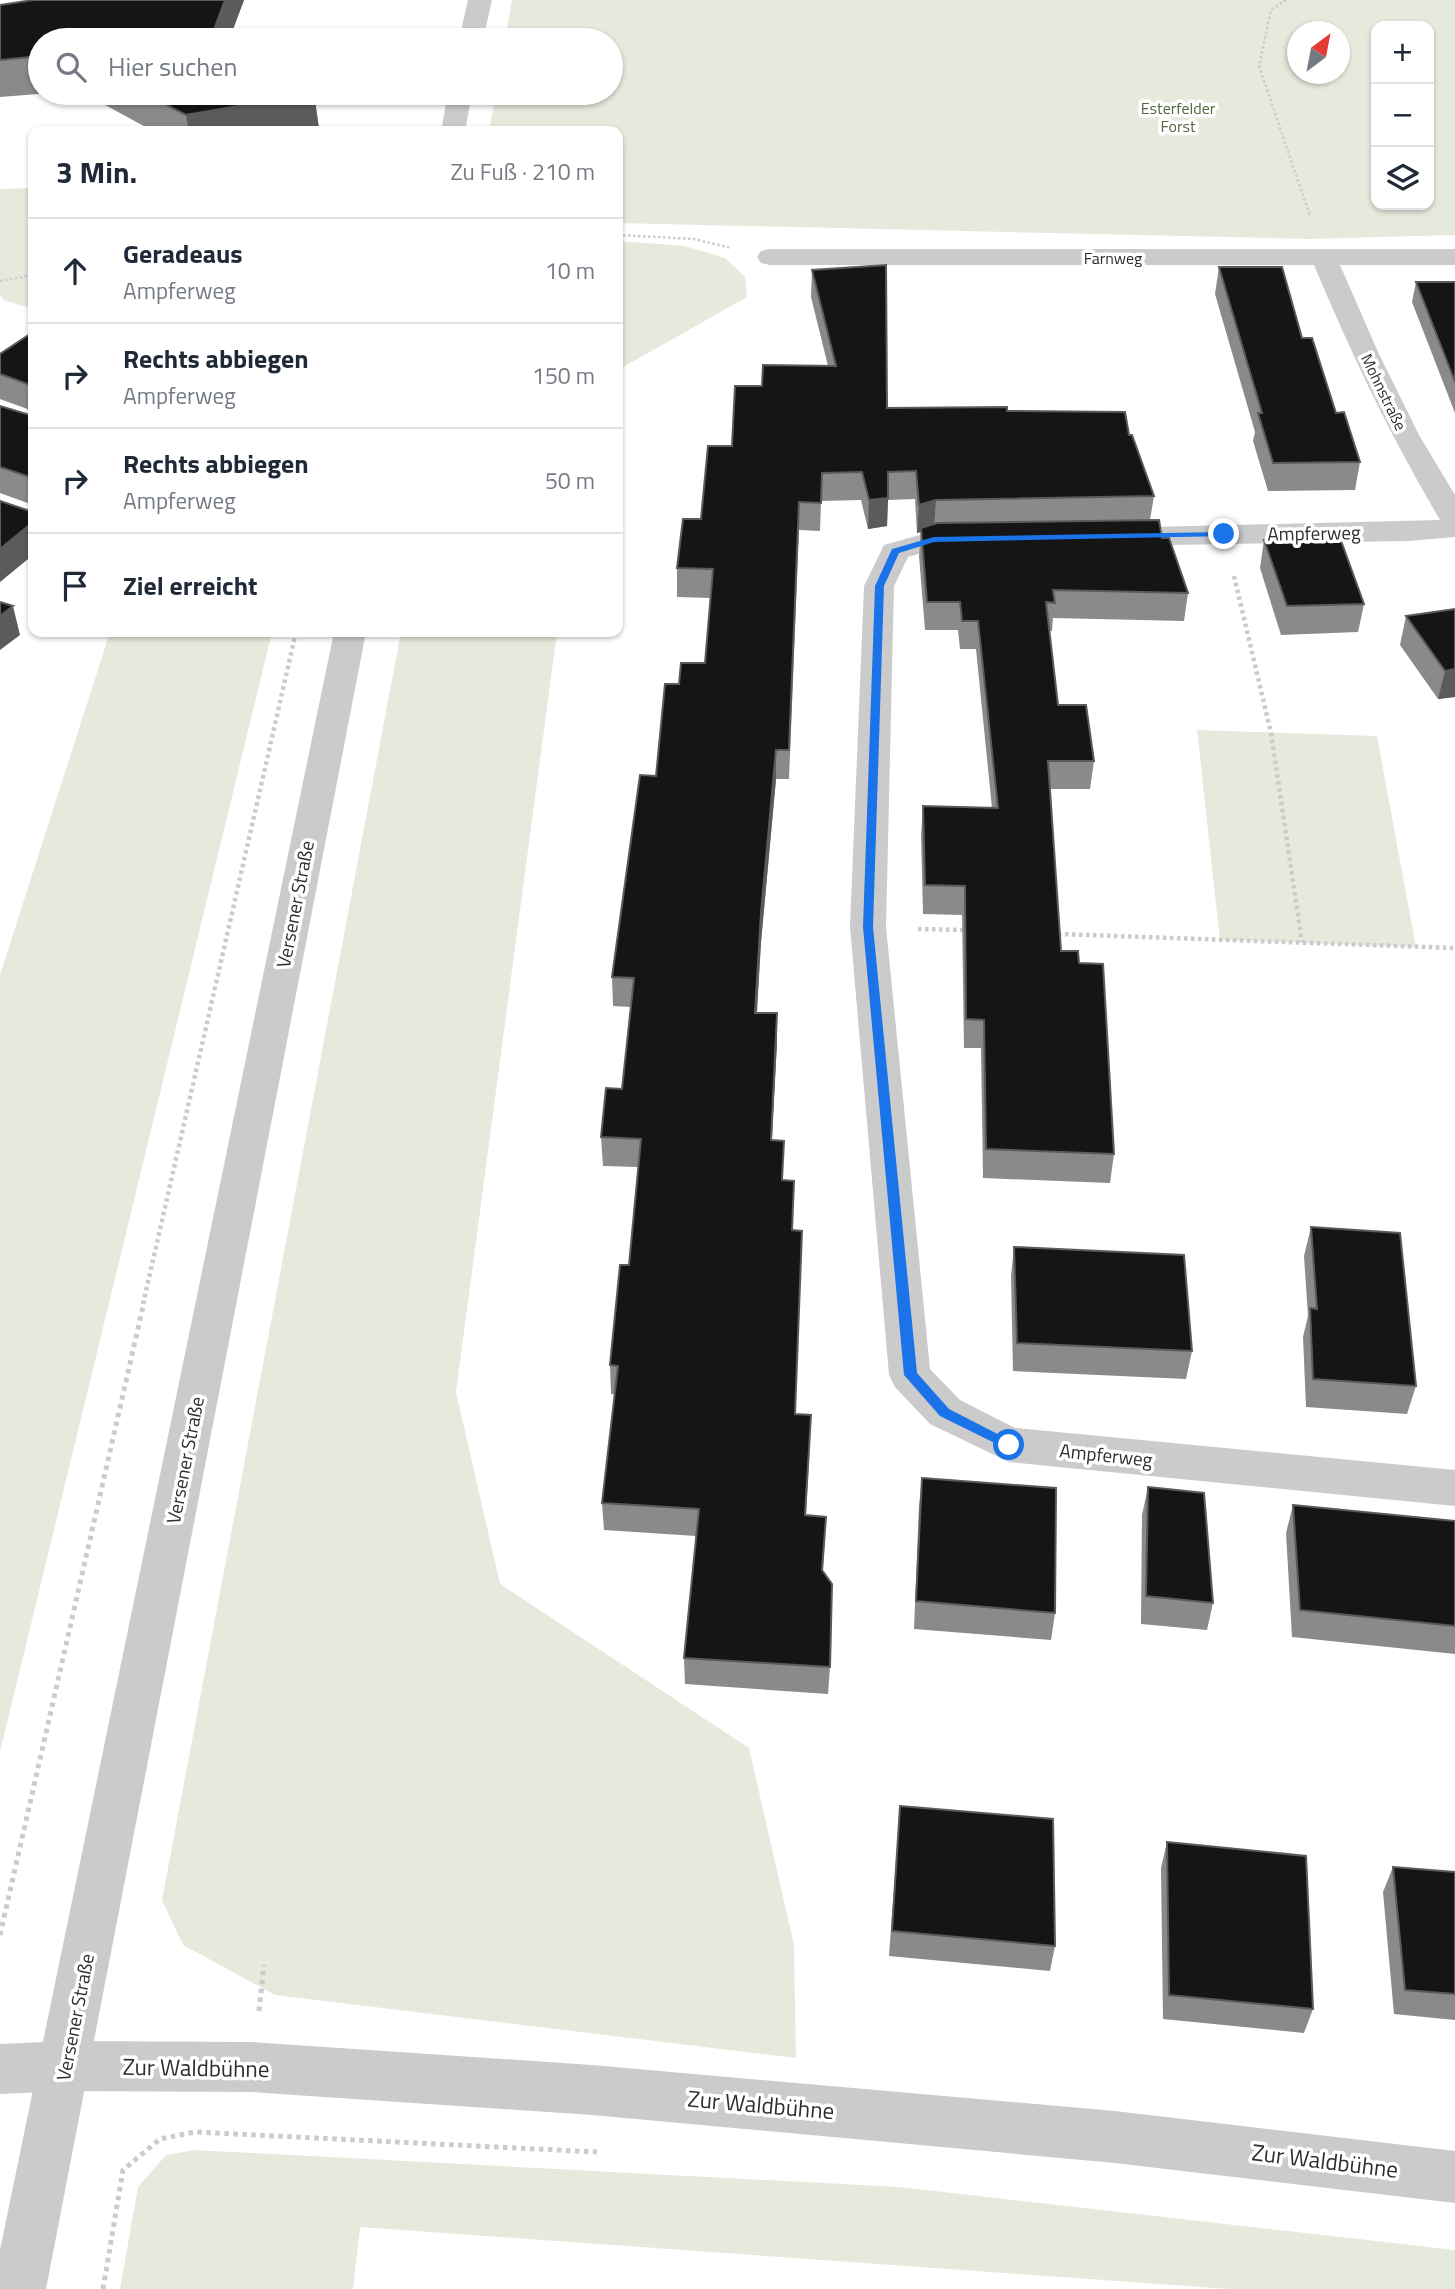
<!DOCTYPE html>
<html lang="de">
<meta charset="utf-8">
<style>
body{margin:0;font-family:"Titillium Web",sans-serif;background:#f6f6f7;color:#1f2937}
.controls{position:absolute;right:21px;top:21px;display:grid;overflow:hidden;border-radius:14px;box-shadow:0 2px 5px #0004}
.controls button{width:63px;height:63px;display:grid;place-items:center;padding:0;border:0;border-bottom:2px solid #e0e1e3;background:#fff;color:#1f2937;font:35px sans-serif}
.compass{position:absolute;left:1287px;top:21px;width:63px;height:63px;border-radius:50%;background:#fff;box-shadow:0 2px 5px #0004;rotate:32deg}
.stop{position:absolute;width:21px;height:21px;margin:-16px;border:5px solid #1a73e8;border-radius:50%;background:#fff}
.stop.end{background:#1a73e8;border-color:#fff;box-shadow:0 2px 7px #0008}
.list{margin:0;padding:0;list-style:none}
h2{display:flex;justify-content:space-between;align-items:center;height:91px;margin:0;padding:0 28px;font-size:30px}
h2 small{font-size:23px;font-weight:400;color:#747a83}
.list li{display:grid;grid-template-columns:46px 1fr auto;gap:21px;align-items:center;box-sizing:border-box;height:105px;padding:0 28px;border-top:2px solid #e0e1e3}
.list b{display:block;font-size:26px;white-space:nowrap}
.list p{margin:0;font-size:23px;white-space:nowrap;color:#747a83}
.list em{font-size:23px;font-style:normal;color:#747a83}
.icon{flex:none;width:38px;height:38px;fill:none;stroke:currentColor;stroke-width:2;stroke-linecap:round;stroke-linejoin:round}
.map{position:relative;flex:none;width:1455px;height:2289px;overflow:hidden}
.search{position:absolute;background:#fff;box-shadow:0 2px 5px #0004;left:28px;top:28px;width:595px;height:77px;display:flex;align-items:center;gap:18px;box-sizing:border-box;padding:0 24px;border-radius:38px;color:#747a83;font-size:26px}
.panel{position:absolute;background:#fff;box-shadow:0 2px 5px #0004;left:28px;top:126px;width:595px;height:511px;border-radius:14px}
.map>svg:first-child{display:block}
.green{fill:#e6eadd;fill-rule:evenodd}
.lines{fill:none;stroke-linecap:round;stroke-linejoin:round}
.path-far2{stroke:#cbcbcb;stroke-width:2.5;stroke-dasharray:2.5 2.5;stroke-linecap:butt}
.path-far1{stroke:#cbcbcb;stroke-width:4.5;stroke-dasharray:3.5 3.5;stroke-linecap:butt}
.path{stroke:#cbcbcb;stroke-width:5;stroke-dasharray:4.5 4.5;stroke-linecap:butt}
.minor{fill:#cbcbcb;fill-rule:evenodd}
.tertiary{fill:#cbcbcb;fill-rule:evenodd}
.wall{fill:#8a8a8a}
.shaded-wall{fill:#5b5b5b}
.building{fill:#151515;stroke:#5b5b5b;stroke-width:2}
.route{fill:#1a73e8}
.labels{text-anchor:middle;stroke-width:7;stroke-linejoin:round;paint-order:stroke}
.far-park-label{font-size:16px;fill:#566640;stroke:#fff}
.far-street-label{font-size:16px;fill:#2e2e2e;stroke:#fff}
.street-label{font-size:19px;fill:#2e2e2e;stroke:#fff}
.near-street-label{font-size:23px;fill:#2e2e2e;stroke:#fff}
</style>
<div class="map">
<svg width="1455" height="2289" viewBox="0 0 1455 2289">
<rect width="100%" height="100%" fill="#fff"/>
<!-- green -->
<g class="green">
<path d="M512,0H1455V235L1310,239L618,223V131H489L496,93H611V40H505ZM1429,26V205H1376V26ZM1298,32H1340V74H1298Z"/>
<polygon points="33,188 33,309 3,300 0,294 0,189"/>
<polygon points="618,241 685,246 725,258 745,277 747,297 618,370"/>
<polygon points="110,632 272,632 0,1752 0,975"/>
<polygon points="401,632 557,632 456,1392 500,1584 749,1748 794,1945 796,2058 275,1995 183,1945 162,1900"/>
<polygon points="1197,730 1377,736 1416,947 1220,940"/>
<polygon points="195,2150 899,2187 1455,2250 1455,2289 1229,2289 360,2227 353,2289 120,2289 138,2187 166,2155"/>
</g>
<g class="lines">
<!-- path-far2 -->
<g class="path-far2">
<polyline points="1286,0 1271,10 1259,66 1310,216"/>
<polyline points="618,235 694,239 731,248"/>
<polyline points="0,281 33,275"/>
</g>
<!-- path-far1 -->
<g class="path-far1">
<polyline points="1234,576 1271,733 1302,942"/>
<polyline points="918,929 965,930"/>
<polyline points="1058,934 1455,948"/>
<polyline points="143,1304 296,632"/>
</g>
<!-- path -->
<g class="path">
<polyline points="0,1935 144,1302"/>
<polyline points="259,2011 264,1965"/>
<polyline points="103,2289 123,2170 160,2139 195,2132 597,2152"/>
</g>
<!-- minor -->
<g class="minor">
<path d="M770,249H1455V265H1340L1378,352L1419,435L1455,495V537L1408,541L1111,546L1100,543L1096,537L1100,531L1111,528L1440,520C1391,437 1351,354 1314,265H770L761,263L757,257L761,251Z"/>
<polygon points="970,530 981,533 985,539 981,545 935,549 908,557 894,586 886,927 930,1369 960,1400 1015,1428 1455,1470 1455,1506 1009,1462 930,1424 895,1387 889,1375 850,927 864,586 884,545 934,531"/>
<polygon points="65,2041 252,2042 592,2065 1115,2111 1455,2151 1455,2203 1115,2163 592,2115 252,2092 65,2091 0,2094 0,2044"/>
</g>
<!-- tertiary -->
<g class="tertiary">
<polygon points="468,0 492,0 483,40 459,40"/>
<polygon points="448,93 472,93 465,131 441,131"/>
<polygon points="334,632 366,632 46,2289 0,2289 0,2250"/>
</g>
</g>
<!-- wall -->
<g class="wall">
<polygon points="33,0 244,0 230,37 40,40 40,93 51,93 0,97 0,5"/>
<polygon points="83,93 314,93 319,129 308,131 153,131"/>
<polygon points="1219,267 1302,338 1336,413 1360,462 1355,490 1268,491 1253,441 1255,432 1215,294"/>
<polygon points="812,270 887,408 1007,411 1129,435 1154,496 1150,520 1162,538 1188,593 1184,621 1053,618 1052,631 1049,631 1058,705 1094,761 1090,789 1050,789 1061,951 1079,963 1114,1154 1110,1183 983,1178 981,1048 964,1048 962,915 923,914 921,835 923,806 992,808 976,649 960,649 958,630 925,630 919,556 921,532 917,533 915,499 888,500 887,526 868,529 861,500 821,501 820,531 799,530 789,779 776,779 761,942 757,1013 777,1042 772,1140 783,1180 792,1230 796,1414 810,1443 806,1515 826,1517 823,1571 830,1667 828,1694 685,1684 684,1658 696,1536 604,1530 602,1503 615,1394 611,1394 610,1365 629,1265 638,1167 603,1166 601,1137 622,1089 631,1007 613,1006 612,977 656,776 679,684 705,663 711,598 677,597 677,568 701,519 732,446 762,386 828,366 811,297"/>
<polygon points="1416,282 1455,282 1455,413 1412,302"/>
<polygon points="33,332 33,411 0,399 0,354"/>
<polygon points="0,406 33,416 33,505 0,493"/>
<polygon points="1264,540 1364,604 1358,632 1281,635 1260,568"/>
<polygon points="1455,609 1455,697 1438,699 1400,645 1406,616"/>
<polygon points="1311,1227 1416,1386 1407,1414 1306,1407 1303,1337 1308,1316 1304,1256"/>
<polygon points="1014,1247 1192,1351 1186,1379 1013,1371 1011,1276"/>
<polygon points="922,1478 1055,1613 1051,1640 914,1629 919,1506"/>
<polygon points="1148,1487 1213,1603 1207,1630 1141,1624 1142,1515"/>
<polygon points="1293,1505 1455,1521 1455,1654 1292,1637 1286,1533"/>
<polygon points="900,1806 1055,1946 1050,1971 889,1956"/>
<polygon points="1167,1842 1313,2009 1304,2033 1163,2019 1161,1868"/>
<polygon points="1393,1867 1455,1872 1455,2020 1394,2014 1383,1892"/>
</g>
<!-- shaded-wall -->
<g class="shaded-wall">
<polygon points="225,0 244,0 229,40 215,27"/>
<polygon points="314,93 319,129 308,131 189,131 186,115"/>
<polygon points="888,498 887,526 868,529 869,500"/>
<polygon points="936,500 934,528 921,528 921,532 917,533 919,505"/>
<polygon points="33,522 33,555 0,582 0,549"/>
<polygon points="13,606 20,635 0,650 0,616"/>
<polygon points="1455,669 1455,697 1438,699 1445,671"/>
<polygon points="776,750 776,779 761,942 755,1041 755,1013 761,913"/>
<polygon points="777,1013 777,1042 770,1169 771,1140"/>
</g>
<!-- building -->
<g class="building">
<polygon points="33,0 225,0 215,27 235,40 40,40 40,56 0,60 0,5"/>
<polygon points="144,93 312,93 186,115"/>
<polygon points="886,265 887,408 1007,407 1007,411 1125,412 1129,435 1132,435 1154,496 936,500 919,505 916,471 888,472 888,498 869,500 862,472 822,473 821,503 799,502 789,750 776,750 761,913 755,1013 777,1013 771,1140 784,1141 782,1180 794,1181 792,1230 802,1231 795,1414 811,1415 805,1515 826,1517 822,1570 832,1584 830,1667 684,1658 699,1509 602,1503 618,1366 610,1365 620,1265 629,1265 641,1139 601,1137 606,1088 622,1089 634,978 612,977 640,775 656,776 665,684 679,684 681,663 705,663 713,569 677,568 683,519 701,519 708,446 732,446 735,386 762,386 763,365 836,366 812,270"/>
<polygon points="1219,267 1282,267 1302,338 1312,338 1336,413 1344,412 1360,462 1273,463 1258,413 1262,413"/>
<polygon points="1416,282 1455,282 1455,382"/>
<polygon points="33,332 33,386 0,374 0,354"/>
<polygon points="0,406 33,416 33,478 0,467"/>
<polygon points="0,501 33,512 33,522 0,549"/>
<polygon points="1159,520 1162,538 1169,538 1188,593 1053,590 1055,603 1046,602 1058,705 1086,705 1094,761 1048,761 1061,951 1078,951 1079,963 1103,964 1114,1154 986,1149 984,1020 966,1019 965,886 925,885 923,806 998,808 978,621 962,621 960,602 927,602 921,528 937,523"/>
<polygon points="1340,538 1364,604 1287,606 1264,540"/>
<polygon points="0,602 13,606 0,616"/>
<polygon points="1455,609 1455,669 1445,671 1406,616"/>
<polygon points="1311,1227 1400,1233 1416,1386 1313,1379 1310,1308 1317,1309"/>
<polygon points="1014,1247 1184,1255 1192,1351 1017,1343"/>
<polygon points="922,1478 1056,1488 1055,1613 916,1601"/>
<polygon points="1148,1487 1204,1493 1213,1603 1146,1596"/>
<polygon points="1293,1505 1455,1521 1455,1626 1300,1610"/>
<polygon points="900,1806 1053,1819 1055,1946 892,1931"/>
<polygon points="1167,1842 1306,1856 1313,2009 1169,1995"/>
<polygon points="1393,1867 1455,1872 1455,1994 1405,1990"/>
</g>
<!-- route -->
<polygon class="route" points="1224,532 1229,534 1228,536 934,542 899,553 884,586 873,927 917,1373 949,1409 1013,1442 1015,1445 1009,1450 940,1416 904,1375 863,927 875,586 892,549 934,537"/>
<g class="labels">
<!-- far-park labels -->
<g class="far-park-label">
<text x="1178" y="114">Esterfelder<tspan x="1178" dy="18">Forst</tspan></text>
</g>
<!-- far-street labels -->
<g class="far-street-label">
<text x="1113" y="264">Farnweg</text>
<text transform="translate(1384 392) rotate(64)" y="6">Mohnstraße</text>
</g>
<!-- street labels -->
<g class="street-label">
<text transform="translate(1314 533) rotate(-1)" y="7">Ampferweg</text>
<text transform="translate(295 904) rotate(-79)" y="7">Versener Straße</text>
<text transform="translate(1106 1455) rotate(6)" y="7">Ampferweg</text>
<text transform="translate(185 1460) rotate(-79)" y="7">Versener Straße</text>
<text transform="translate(75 2017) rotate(-79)" y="7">Versener Straße</text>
</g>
<!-- near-street labels -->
<g class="near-street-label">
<text transform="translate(196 2068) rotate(1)" y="8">Zur Waldbühne</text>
<text transform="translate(761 2105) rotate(5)" y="8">Zur Waldbühne</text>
<text transform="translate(1325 2161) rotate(7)" y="8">Zur Waldbühne</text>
</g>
</g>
</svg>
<div class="controls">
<button>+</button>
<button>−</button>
<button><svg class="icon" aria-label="layers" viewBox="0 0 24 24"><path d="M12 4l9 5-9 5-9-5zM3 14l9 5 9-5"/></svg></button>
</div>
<svg class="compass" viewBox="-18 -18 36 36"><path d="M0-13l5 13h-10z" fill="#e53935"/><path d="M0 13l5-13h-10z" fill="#747a83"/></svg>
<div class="stop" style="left:1009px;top:1445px"></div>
<div class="stop end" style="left:1224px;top:534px"></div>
<div class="search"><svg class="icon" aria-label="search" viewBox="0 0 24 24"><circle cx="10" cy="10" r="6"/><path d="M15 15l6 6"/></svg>Hier suchen</div>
<section class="panel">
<h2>3 Min.<small>Zu Fuß · 210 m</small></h2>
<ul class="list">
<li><svg class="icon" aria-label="ahead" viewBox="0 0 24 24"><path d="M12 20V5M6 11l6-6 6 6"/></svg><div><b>Geradeaus</b><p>Ampferweg</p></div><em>10 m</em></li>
<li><svg class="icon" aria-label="right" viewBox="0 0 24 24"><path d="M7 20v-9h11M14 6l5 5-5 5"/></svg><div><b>Rechts abbiegen</b><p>Ampferweg</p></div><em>150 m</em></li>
<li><svg class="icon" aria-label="right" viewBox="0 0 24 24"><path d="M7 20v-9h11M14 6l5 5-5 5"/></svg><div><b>Rechts abbiegen</b><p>Ampferweg</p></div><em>50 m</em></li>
<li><svg class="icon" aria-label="arrive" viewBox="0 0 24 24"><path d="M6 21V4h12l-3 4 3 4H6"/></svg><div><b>Ziel erreicht</b></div></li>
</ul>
</section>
</div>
